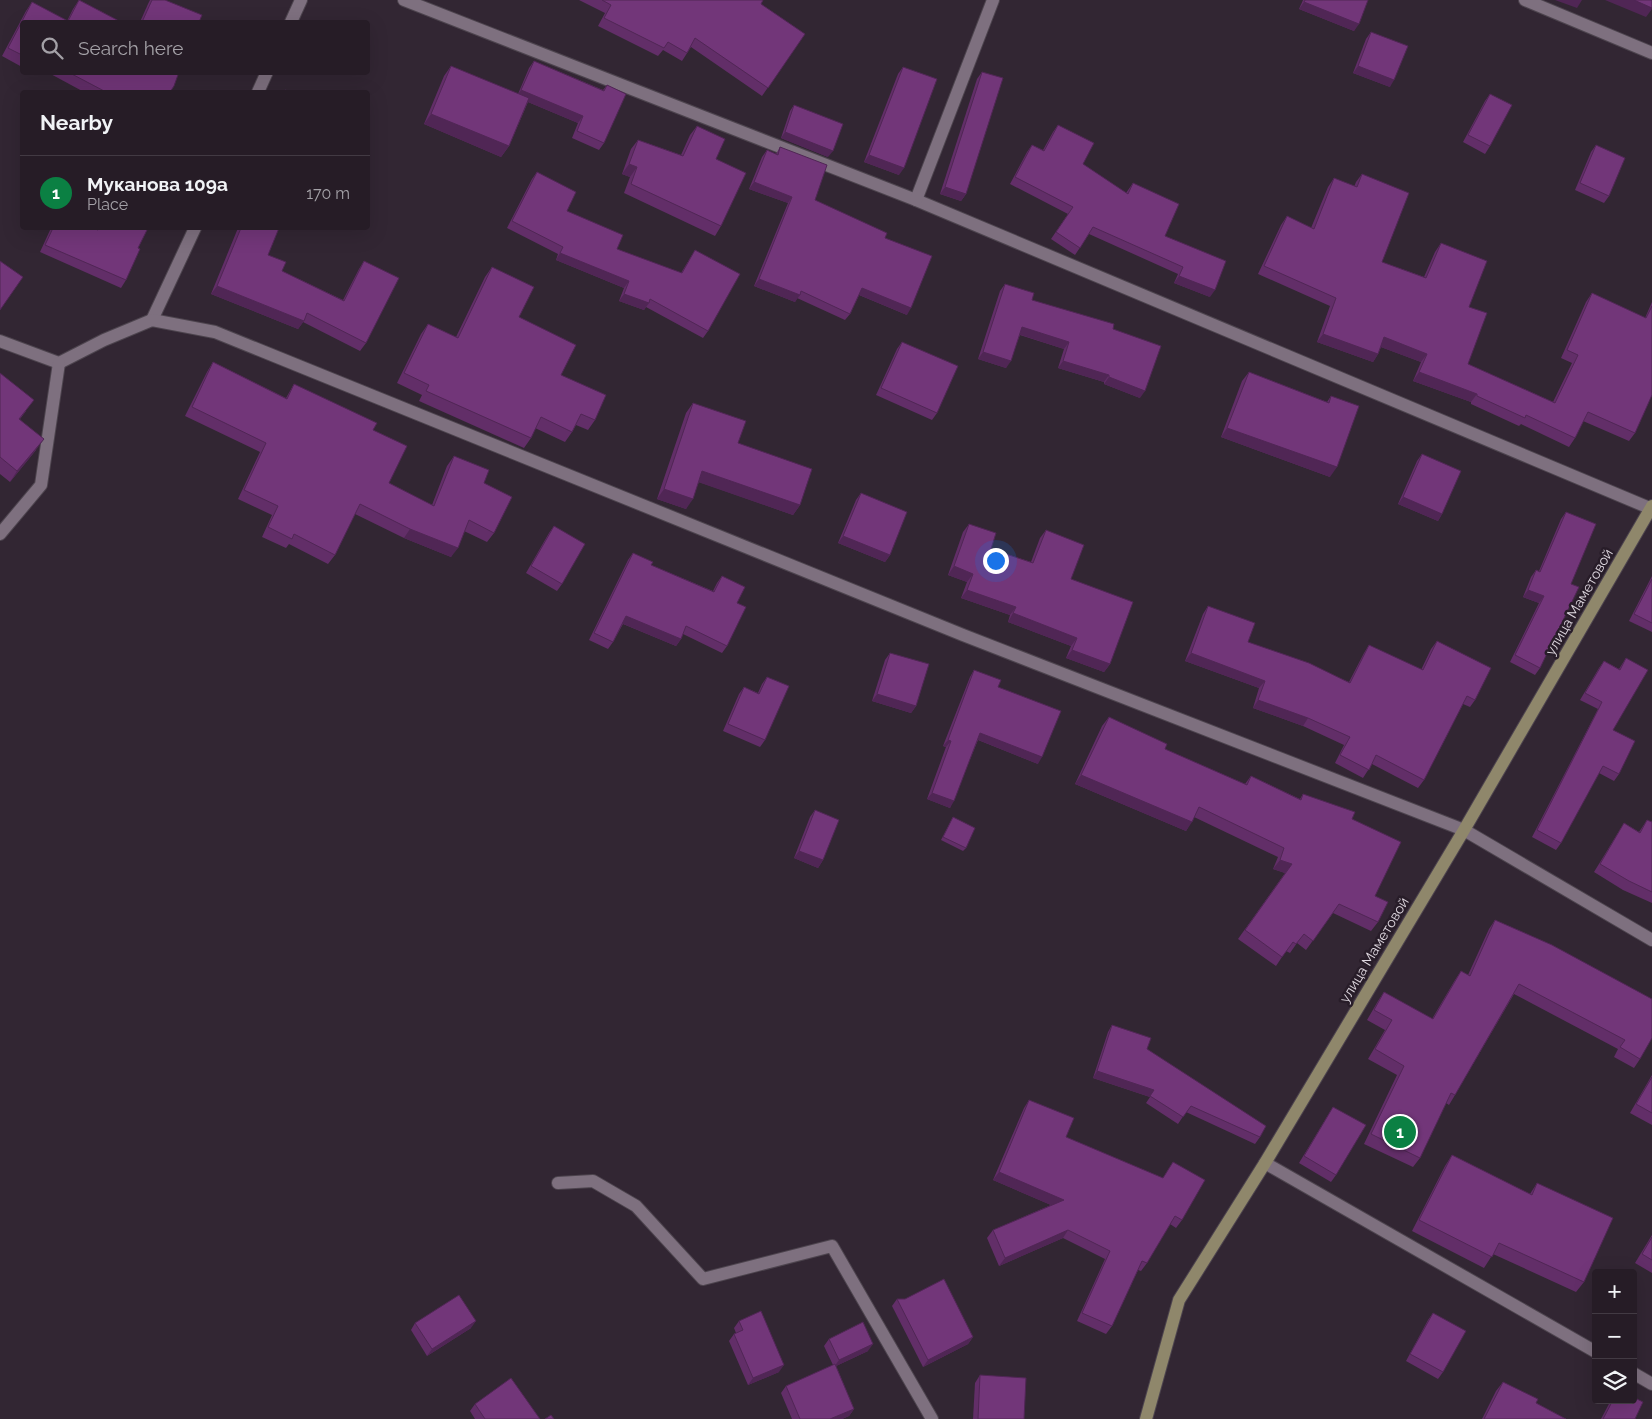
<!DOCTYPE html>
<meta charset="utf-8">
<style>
body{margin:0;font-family:Raleway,sans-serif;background:#2e252e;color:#f1f3f6}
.controls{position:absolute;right:15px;bottom:15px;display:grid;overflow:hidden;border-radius:5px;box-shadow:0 5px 20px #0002}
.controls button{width:45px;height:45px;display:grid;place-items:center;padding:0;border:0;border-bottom:1px solid #423a43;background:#261c26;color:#f1f3f6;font:25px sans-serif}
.you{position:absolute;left:995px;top:560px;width:18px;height:18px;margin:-12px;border:4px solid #fff;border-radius:50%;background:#1a73e8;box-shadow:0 0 0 8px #1a73e833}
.badge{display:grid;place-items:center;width:32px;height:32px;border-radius:50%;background:#0b8043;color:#fff;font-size:16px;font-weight:700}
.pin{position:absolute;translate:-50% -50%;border:2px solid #fff;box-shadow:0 1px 5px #0006}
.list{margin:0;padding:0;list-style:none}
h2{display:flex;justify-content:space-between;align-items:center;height:65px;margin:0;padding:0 20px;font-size:21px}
h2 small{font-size:16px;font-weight:400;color:#a4a1a7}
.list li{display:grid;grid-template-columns:32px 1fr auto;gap:15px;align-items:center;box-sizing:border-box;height:75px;padding:0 20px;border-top:1px solid #423a43}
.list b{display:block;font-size:19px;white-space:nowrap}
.list p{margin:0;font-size:16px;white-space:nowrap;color:#a4a1a7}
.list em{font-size:16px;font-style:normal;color:#a4a1a7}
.icon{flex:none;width:28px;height:28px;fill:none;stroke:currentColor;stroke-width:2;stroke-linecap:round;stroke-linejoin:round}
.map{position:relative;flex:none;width:1652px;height:1419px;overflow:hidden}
.search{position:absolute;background:#261c26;box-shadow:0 5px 20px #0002;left:20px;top:20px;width:350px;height:55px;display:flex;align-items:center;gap:12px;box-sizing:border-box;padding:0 18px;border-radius:5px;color:#a4a1a7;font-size:19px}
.panel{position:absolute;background:#261c26;box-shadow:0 5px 20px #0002;left:20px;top:90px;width:350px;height:140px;border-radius:5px}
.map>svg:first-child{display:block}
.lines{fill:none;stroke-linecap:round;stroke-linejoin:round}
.street-casing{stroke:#4d444e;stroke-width:14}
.secondary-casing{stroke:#4d444e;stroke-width:14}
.street{stroke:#7e707f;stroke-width:12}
.secondary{stroke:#8f876b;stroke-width:12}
.wall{fill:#622e68}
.shaded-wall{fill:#502655}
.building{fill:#723679;stroke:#502655}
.labels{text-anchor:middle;stroke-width:5;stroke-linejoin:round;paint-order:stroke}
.street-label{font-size:14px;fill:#e0d9e1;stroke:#281d29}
</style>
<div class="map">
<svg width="1652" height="1419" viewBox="0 0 1652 1419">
<rect width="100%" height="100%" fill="#322633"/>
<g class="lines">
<defs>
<g id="street">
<polyline points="404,0 916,200 1652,509"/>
<polyline points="1525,0 1652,53"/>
<polyline points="291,22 301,0"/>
<polyline points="258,92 267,72"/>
<polyline points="916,200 993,0"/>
<polyline points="152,320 195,228"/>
<polyline points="0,341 59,363 104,340 152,320 215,332 963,635 1464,830 1652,940"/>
<polyline points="0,534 41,485 59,363"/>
<polyline points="1265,1163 1596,1352"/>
<polyline points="558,1183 593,1181 636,1206 703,1279 832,1246 932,1419"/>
<polyline points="1633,1373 1652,1384"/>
</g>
<polyline id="secondary" points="1146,1419 1179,1300 1265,1163 1464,830 1652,506"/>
</defs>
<!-- street casing -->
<use href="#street" class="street-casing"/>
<!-- secondary casing -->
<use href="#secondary" class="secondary-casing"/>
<!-- street -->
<use href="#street" class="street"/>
<!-- secondary -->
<use href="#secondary" class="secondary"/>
</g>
<!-- wall -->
<g class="wall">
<polygon points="79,0 121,22 22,22 22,67 2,56 26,11 32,2 67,21 73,9"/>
<polygon points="150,0 165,0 199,22 140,22 148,4"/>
<polygon points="579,0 763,0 761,4 805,34 762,96 691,47 682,61 663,50 658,56 598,26 605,13"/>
<polygon points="1303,0 1368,0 1354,31 1299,9"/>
<polygon points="1371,32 1390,87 1353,73 1366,39"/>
<polygon points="534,61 603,90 607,85 604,143 599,150 572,138 578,123 528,102 509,146 501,157 424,124 444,76 451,66 518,94 529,68"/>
<polygon points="903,67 899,175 864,162 898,74"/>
<polygon points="47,72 179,72 170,92 84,92"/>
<polygon points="982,72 966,194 961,201 940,194 977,79"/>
<polygon points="1490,94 1490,146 1485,154 1463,142 1485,101"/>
<polygon points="794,105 828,157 781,138 790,111"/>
<polygon points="1058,125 1083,164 1126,193 1133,183 1165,236 1210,297 1174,283 1178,274 1089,234 1075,255 1051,239 1068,214 1010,184 1027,152 1032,145 1043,150 1053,132"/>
<polygon points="697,126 716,159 721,226 715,236 624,193 630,177 622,174 631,149 638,140 681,155 690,135"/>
<polygon points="1596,145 1609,196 1604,203 1575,190 1591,152"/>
<polygon points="780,147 815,200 885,238 907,315 859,295 850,314 845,320 797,298 795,302 754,286 788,203 749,189 762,157 767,150 776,154"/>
<polygon points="537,172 567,211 617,249 681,273 695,250 708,331 703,338 646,307 644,310 619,301 624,288 556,260 558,254 507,228 532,179"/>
<polygon points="1362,174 1382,262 1424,277 1435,252 1441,243 1469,307 1468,364 1553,402 1572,363 1561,358 1586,302 1592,293 1645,318 1652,302 1652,395 1635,433 1629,441 1583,421 1575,438 1569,447 1521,424 1519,426 1471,404 1471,402 1413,381 1421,362 1381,347 1378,354 1373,362 1317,342 1330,306 1258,274 1281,225 1287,216 1311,228 1328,187 1334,178 1354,187 1356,182"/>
<polygon points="51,228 92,228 97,230 98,228 148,228 138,248 126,280 121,288 40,252"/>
<polygon points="238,228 279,228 268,255 282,271 343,300 359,269 364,261 366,343 360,351 303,322 298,329 211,294"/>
<polygon points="492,267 519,317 595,420 588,430 576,425 572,432 565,442 535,428 531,438 524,448 419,401 422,395 397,383 421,334 428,324 456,337 485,277"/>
<polygon points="1005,284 1032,300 1113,329 1140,398 1104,384 1104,382 1058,368 1064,349 1020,335 1006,368 978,359 1000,291"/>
<polygon points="902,342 937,413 932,420 876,395 897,349"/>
<polygon points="213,362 286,398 294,384 373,430 389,483 432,505 447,466 454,456 484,483 494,533 487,542 464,531 451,557 404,538 355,514 335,555 328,564 289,544 286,548 262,537 272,515 238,499 260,452 185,416 207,372"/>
<polygon points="1249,372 1327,402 1331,396 1330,477 1221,437 1242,381"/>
<polygon points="0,373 26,411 20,419 36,450 10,482 0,474"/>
<polygon points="693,403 738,443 800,505 793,515 699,482 686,509 657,499 686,413"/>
<polygon points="1422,454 1442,514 1438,521 1398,504 1417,461"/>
<polygon points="861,493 890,555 885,562 838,543 856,500"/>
<polygon points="1566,512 1571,584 1540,668 1535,675 1510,662 1539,603 1523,597 1531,577 1536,570 1539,571 1561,519"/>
<polygon points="969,524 991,549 1031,562 1040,538 1046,530 1071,579 1110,664 1104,672 1066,658 1071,646 1008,622 1010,615 961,598 967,582 948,575 963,532"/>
<polygon points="554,526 562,584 557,591 526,573 549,533"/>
<polygon points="633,553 651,565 713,591 717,583 722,576 737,603 727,646 722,653 683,634 681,639 676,646 623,624 613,642 608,649 589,640 628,560"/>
<polygon points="1652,576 1652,632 1629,621"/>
<polygon points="1208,606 1248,642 1349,682 1364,653 1369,645 1421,670 1431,649 1437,641 1475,700 1470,707 1463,704 1424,780 1418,788 1372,764 1363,778 1335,763 1344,745 1303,726 1253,708 1259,688 1185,661 1203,614"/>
<polygon points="890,653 916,706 911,713 872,701 885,660"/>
<polygon points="1626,658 1613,730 1619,774 1614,781 1599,773 1561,843 1556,850 1532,837 1598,709 1580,700 1599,668 1604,661 1619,669"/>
<polygon points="974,670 998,687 1038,764 978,740 950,808 927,799 946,747 943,746 970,677"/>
<polygon points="767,677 765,740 760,747 723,731 739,694 744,687 758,693 762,684"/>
<polygon points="1109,717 1165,749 1245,784 1251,776 1300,799 1303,794 1352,819 1375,896 1378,922 1371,931 1333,913 1306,950 1297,943 1290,953 1286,951 1276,966 1238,939 1285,873 1273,869 1278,857 1194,817 1186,831 1075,784 1102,726"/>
<polygon points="815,810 823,860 818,868 794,858 810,817"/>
<polygon points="953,817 966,848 963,851 941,840"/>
<polygon points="1647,820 1652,822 1652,903 1623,890 1594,872 1624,823 1639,832"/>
<polygon points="1495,920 1552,945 1640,1059 1634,1068 1614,1057 1618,1049 1514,994 1455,1095 1449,1105 1446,1103 1420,1158 1413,1167 1364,1144 1397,1075 1368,1059 1385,1030 1367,1020 1378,1001 1384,992 1432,1019 1455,980 1461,971 1468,975 1489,929"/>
<polygon points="1112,1025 1147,1049 1260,1137 1255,1144 1186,1112 1178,1124 1146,1103 1150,1097 1093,1078 1108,1032"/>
<polygon points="1652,1075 1652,1125 1630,1113"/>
<polygon points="1029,1100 1066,1137 1163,1178 1173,1162 1182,1220 1176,1228 1170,1224 1147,1263 1141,1271 1138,1270 1112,1326 1106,1334 1077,1321 1105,1259 1063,1238 999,1266 987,1238 993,1230 1051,1205 993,1180 1024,1108"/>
<polygon points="1333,1107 1336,1175 1331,1182 1299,1163"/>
<polygon points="1452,1155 1530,1194 1537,1183 1584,1282 1576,1292 1493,1254 1484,1268 1412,1231 1445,1166"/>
<polygon points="1652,1235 1652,1273 1635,1263"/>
<polygon points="897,1299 973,1337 968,1344 923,1367 892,1306"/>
<polygon points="1433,1313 1443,1372 1438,1379 1406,1361 1428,1320"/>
<polygon points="739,1321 779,1372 748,1385 729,1341 734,1334 736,1333 734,1328"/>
<polygon points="415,1323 471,1328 427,1356 411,1330"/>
<polygon points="829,1339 868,1351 836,1366 854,1409 849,1416 842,1419 792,1419 781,1393 786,1386 833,1365 824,1346"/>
<polygon points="980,1375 1024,1419 973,1419 975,1383"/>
<polygon points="1503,1382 1536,1403 1566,1419 1482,1419 1496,1391"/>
<polygon points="1611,1400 1633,1400 1635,1419 1601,1419"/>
<polygon points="475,1404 540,1419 475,1419 470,1411"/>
</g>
<!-- shaded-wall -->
<g class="shaded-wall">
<polygon points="1555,0 1582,0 1577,8"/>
<polygon points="1605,0 1634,0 1652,8 1652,9 1646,17"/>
<polygon points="1304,2 1359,24 1354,31 1299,9"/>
<polygon points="1358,66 1394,80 1390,87 1353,73"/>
<polygon points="521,90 583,116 578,123 516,97"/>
<polygon points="431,114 509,146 501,157 424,124"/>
<polygon points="785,132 833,151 828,157 781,138"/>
<polygon points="869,155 904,168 899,175 864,162"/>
<polygon points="629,164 637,167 630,177 622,174"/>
<polygon points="754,182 792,197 788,203 749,189"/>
<polygon points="945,187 966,194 961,201 940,194"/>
<polygon points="560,253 629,281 624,288 556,260"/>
<polygon points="1179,276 1215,290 1210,297 1174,283"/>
<polygon points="759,279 800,295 795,302 754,286"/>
<polygon points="217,286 304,321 298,329 211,294"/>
<polygon points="862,288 911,308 907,315 857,294"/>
<polygon points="624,294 649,303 644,310 619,301"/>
<polygon points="1022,327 1069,342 1064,349 1018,334"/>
<polygon points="1323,334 1378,354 1373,362 1317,342"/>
<polygon points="1384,337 1427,354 1421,362 1378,346"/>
<polygon points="983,352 1011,361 1006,368 978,359"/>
<polygon points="1063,361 1109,375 1104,382 1058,368"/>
<polygon points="1419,372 1477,394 1471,402 1413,381"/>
<polygon points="1109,377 1145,391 1140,398 1104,384"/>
<polygon points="1227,428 1337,467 1330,477 1221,437"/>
<polygon points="44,439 36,450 10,482 17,471"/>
<polygon points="702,471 800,505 793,515 695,481"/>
<polygon points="664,489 693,499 686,509 657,499"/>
<polygon points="1403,497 1442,514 1438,521 1398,504"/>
<polygon points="410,529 458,548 451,557 404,538"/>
<polygon points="843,536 890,555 885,562 838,543"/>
<polygon points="954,566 973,574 967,582 948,575"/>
<polygon points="967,590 1016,607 1010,615 961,598"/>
<polygon points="1528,590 1544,596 1539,603 1523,597"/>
<polygon points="1013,613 1077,638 1071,646 1008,622"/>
<polygon points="626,616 681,639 676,646 621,623"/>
<polygon points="1072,650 1110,664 1104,672 1066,658"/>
<polygon points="1191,653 1265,681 1259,688 1185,661"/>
<polygon points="877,694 916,706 911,713 872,701"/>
<polygon points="1258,700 1308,718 1303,726 1253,708"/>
<polygon points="980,733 1042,757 1038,764 976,739"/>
<polygon points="948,740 951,741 946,747 943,746"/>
<polygon points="1081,775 1192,822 1186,831 1075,784"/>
<polygon points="932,793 954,801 950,808 927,799"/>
<polygon points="799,851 823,860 818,868 794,858"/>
<polygon points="1280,860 1292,864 1285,873 1273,869"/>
<polygon points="1097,1071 1154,1090 1150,1097 1093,1078"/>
<polygon points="999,1172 1064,1200 1058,1208 993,1180"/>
<polygon points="1068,1230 1063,1238 999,1266 1005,1258"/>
<polygon points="476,1321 471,1328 427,1356 432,1349"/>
<polygon points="973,1337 968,1344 923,1367 928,1360"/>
<polygon points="873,1344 868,1351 834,1367 839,1360"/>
<polygon points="784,1365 779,1372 748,1385 753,1378"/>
<polygon points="854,1409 849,1416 842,1419 830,1419"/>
</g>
<!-- building -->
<g class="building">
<polygon points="79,0 121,22 22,22 22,55 8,48 32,2 68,21"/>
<polygon points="152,0 165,0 202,15 199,22 142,22"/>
<polygon points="602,0 763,0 761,4 805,34 768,88 695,38 687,53 668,42 664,48 604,18 611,5"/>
<polygon points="1305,0 1368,0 1359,24 1304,2"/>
<polygon points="1634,0 1652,0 1652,8"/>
<polygon points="1371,32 1408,46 1394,80 1358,66"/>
<polygon points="534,61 604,91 607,85 626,94 604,143 577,131 583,116 521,90"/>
<polygon points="451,66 529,98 509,146 431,114"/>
<polygon points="903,67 937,79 904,168 869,155"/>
<polygon points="68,72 179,72 174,86 170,92 106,92"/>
<polygon points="982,72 1003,78 966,194 945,187"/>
<polygon points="285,90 292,92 284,92"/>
<polygon points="1490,94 1512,105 1490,146 1468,135"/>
<polygon points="794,105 843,124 833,151 785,132"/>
<polygon points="1058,125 1094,143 1083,164 1128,194 1133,183 1179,204 1165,236 1226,261 1215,290 1179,276 1183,267 1093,227 1080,248 1056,232 1073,207 1015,177 1032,145 1044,151"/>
<polygon points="697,126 725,139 716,159 746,173 721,226 631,184 637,167 629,164 638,140 683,156"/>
<polygon points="1596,145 1625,158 1609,196 1580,183"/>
<polygon points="780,147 827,165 815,200 887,233 885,238 932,256 911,308 862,288 850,314 801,291 800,295 759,279 792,197 754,182 767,150 778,155"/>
<polygon points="537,172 576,192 567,211 623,235 617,249 682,273 695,250 740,274 708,331 650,299 649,303 624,294 629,281 560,253 563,247 512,221"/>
<polygon points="1362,174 1409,193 1382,262 1426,278 1441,243 1487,261 1469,307 1487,313 1468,364 1555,403 1578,355 1567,350 1592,293 1646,318 1652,306 1652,395 1635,433 1588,412 1575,438 1526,415 1525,418 1477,396 1477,394 1419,372 1427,354 1384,337 1378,354 1323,334 1336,298 1264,266 1287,216 1314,229 1334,178 1357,187"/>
<polygon points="53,228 92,228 98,230 100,228 148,228 138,248 140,249 126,280 45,245"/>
<polygon points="241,228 279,228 268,255 286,262 282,271 344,301 364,261 399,278 366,343 307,313 304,321 217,286"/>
<polygon points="0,261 23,277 0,310"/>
<polygon points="492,267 534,287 519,317 576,345 561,375 606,395 595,420 581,414 572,432 541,417 531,438 426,391 429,385 404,373 428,324 458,338"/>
<polygon points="1005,284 1034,293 1032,300 1114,324 1113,329 1161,346 1145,391 1109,377 1109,375 1063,361 1069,342 1022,327 1011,361 983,352"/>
<polygon points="902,342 958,366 937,413 881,388"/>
<polygon points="213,362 287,399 294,384 377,423 373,430 407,446 389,483 434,506 454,456 489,470 484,483 512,497 494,533 469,520 458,548 410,529 360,504 335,555 294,534 292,539 268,527 278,506 244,490 266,443 192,407"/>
<polygon points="1249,372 1329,403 1331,396 1359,406 1337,467 1227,428"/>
<polygon points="0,373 34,400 19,419 44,439 17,471 0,457"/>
<polygon points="693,403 746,421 738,443 812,469 800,505 702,471 693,499 664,489"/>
<polygon points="1422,454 1461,471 1442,514 1403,497"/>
<polygon points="861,493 907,512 890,555 843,536"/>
<polygon points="1566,512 1596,524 1571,584 1579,587 1540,668 1515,655 1544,596 1528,590 1536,570 1540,572"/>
<polygon points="969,524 996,533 991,549 1033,563 1046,530 1084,545 1071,579 1133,602 1110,664 1072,650 1077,638 1013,613 1016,607 967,590 973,574 954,566"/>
<polygon points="554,526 585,544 562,584 531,566"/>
<polygon points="633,553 653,562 651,565 714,592 722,576 745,587 737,603 746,607 727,646 686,626 681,639 626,616 613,642 594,633"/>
<polygon points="1652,579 1652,623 1634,614"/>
<polygon points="1208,606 1255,623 1248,642 1309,663 1350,683 1369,645 1423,670 1437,641 1491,668 1475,700 1467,696 1424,780 1376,755 1369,770 1340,755 1350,737 1308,718 1258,700 1265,681 1191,653"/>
<polygon points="890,653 929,664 916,706 877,694"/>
<polygon points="1626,658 1648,670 1613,730 1635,741 1619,774 1603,766 1561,843 1537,830 1602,702 1585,693 1604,661 1620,670"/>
<polygon points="974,670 1001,680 998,687 1061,711 1042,757 980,733 954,801 932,793 951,741 948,740"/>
<polygon points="767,677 789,686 765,740 728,724 744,687 759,694"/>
<polygon points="1109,717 1167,744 1165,749 1247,785 1251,776 1301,800 1303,794 1355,812 1352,819 1401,842 1375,896 1388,902 1378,922 1339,904 1313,941 1304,934 1296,944 1293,942 1282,957 1245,930 1292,864 1280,860 1284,848 1199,807 1192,822 1081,775"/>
<polygon points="815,810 839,820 823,860 799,851"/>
<polygon points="953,817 975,828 966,848 943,837"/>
<polygon points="1647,820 1652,822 1652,892 1629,881 1600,864 1624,823 1640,833"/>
<polygon points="1495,920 1552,945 1652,999 1652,1038 1640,1059 1620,1047 1625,1040 1519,984 1455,1095 1451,1093 1420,1158 1371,1134 1404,1066 1375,1049 1392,1020 1374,1010 1384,992 1433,1019 1461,971 1470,976"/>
<polygon points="1112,1025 1151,1038 1147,1049 1266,1126 1260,1137 1191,1106 1183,1117 1150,1096 1154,1090 1097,1071"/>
<polygon points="1652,1077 1652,1113 1636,1104"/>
<polygon points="1029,1100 1074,1118 1066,1137 1163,1178 1173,1162 1205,1180 1182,1220 1175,1216 1147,1263 1142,1261 1112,1326 1082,1313 1110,1251 1068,1230 1005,1258 993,1230 1064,1200 999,1172"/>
<polygon points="1333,1107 1366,1125 1336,1175 1304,1156"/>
<polygon points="1452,1155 1532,1195 1537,1183 1613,1218 1584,1282 1499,1243 1492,1257 1419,1220"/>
<polygon points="1652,1237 1652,1260 1642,1254"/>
<polygon points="944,1279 973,1337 928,1360 897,1299 905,1299"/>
<polygon points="459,1295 476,1321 432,1349 415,1323"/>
<polygon points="761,1311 784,1365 753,1378 734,1334 743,1330 739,1321"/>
<polygon points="1433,1313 1466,1331 1443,1372 1410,1354"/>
<polygon points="863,1322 873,1344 839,1360 829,1339"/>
<polygon points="835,1364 854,1409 830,1419 800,1419 786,1386"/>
<polygon points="980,1375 1026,1378 1024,1419 978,1419"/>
<polygon points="511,1378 540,1419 485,1419 475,1404"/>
<polygon points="1503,1382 1538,1399 1536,1403 1566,1419 1484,1419"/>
<polygon points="1633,1397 1643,1402 1635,1419 1603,1419 1613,1400 1633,1400"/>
<polygon points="551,1415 554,1419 545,1419"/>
</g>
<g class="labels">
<!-- street labels -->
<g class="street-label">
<text transform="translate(1579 602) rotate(-60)" y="5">улица Маметовой</text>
<text transform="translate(1374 950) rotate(-59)" y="5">улица Маметовой</text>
</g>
</g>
</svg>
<div class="controls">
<button>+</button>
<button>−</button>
<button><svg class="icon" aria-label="layers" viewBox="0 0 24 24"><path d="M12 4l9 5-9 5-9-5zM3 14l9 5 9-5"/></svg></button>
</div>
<div class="you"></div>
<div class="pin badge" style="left:1400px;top:1132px">1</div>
<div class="search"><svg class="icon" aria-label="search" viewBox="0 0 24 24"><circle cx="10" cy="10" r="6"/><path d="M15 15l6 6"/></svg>Search here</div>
<section class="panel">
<h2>Nearby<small></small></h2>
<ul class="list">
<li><span class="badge">1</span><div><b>Муканова 109а</b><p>Place</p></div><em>170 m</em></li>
</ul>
</section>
</div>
